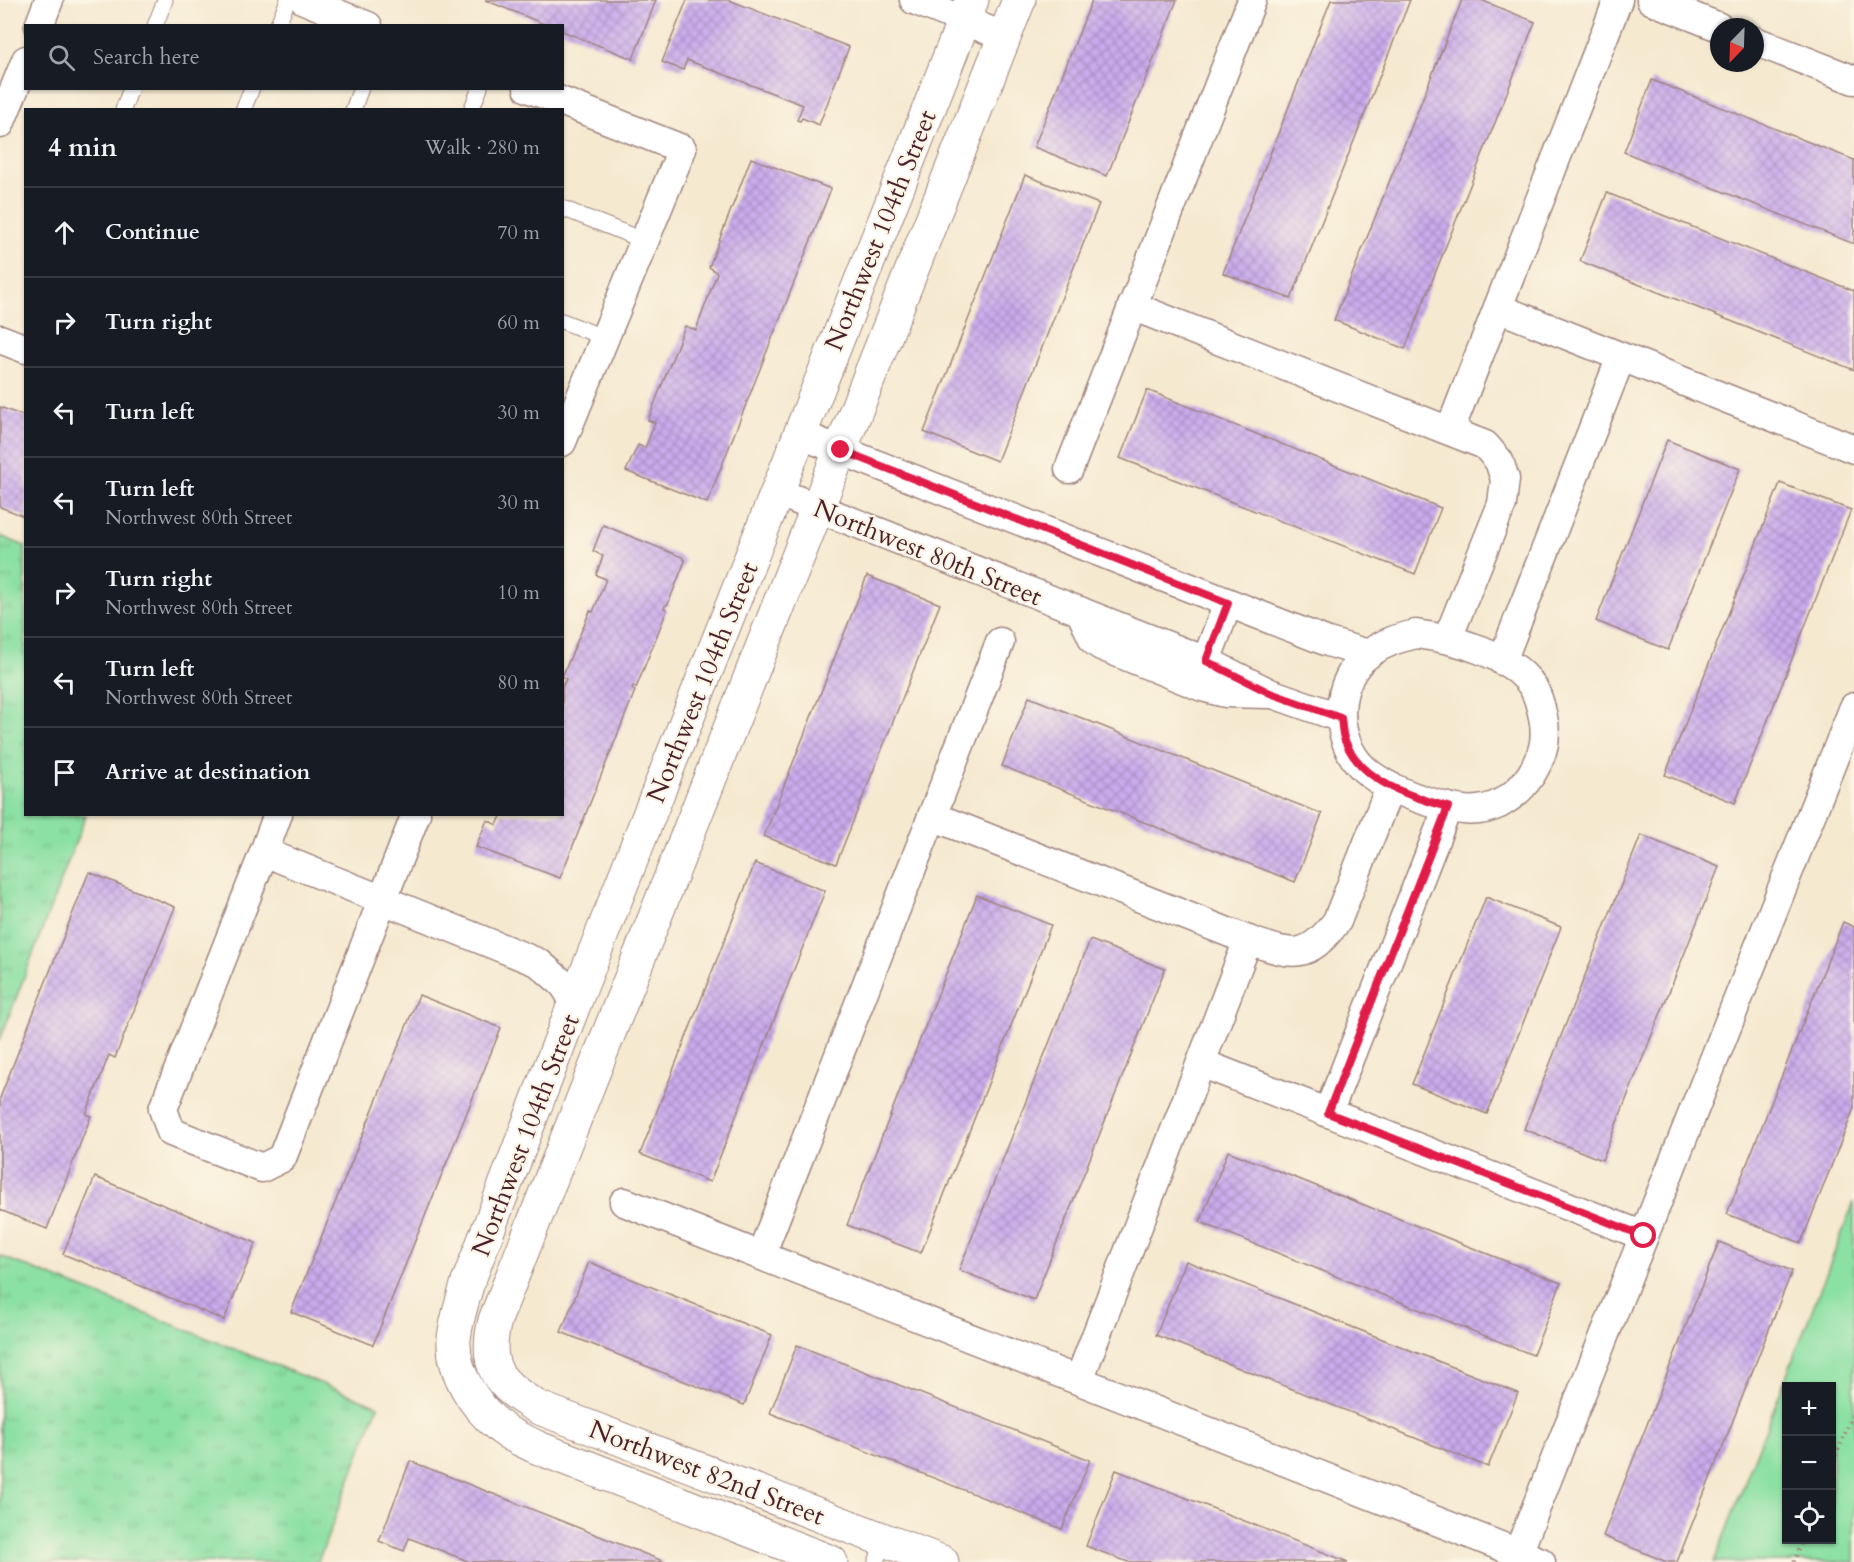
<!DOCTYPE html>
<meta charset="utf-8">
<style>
body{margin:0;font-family:Cardo,serif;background:#20242c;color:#f1f3f6}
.controls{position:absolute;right:18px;bottom:18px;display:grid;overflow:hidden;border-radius:0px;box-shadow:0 2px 4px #0004}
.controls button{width:54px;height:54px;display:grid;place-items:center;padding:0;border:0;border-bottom:2px solid #363941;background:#171b24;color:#f1f3f6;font:30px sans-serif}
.compass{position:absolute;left:1710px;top:18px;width:54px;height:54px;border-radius:50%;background:#171b24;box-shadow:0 2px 4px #0004;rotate:203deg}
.stop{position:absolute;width:18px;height:18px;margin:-14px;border:4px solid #e11d48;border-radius:50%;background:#fff}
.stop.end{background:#e11d48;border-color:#fff;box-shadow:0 2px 6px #0008}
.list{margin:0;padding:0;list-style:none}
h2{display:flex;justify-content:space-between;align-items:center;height:78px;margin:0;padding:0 24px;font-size:26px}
h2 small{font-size:20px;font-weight:400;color:#9ea1a6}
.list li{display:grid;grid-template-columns:39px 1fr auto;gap:18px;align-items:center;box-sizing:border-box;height:90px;padding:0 24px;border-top:2px solid #363941}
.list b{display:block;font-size:22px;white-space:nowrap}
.list p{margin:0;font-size:20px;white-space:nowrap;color:#9ea1a6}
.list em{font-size:20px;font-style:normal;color:#9ea1a6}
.icon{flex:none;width:33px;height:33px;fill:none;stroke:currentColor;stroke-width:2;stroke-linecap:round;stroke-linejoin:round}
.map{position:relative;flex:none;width:1854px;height:1562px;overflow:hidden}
.search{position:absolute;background:#171b24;box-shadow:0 2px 4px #0004;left:24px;top:24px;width:540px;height:66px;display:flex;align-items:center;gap:15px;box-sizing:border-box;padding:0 21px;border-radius:0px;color:#9ea1a6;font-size:22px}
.panel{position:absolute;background:#171b24;box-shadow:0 2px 4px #0004;left:24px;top:108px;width:540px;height:708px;border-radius:0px}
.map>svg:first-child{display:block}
.grass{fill:url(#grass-tufts);stroke:#6a8067;stroke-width:1.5}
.park{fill:#8be0a3;stroke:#6a8067;stroke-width:1.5;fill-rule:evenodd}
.building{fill:url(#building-cross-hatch)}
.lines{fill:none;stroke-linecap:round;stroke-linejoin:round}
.service-casing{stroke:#a0847e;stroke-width:17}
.minor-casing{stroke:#a0847e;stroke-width:31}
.tertiary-casing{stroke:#a0847e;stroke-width:35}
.path{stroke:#a0847e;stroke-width:4;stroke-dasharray:1.5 4.5;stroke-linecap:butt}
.service{stroke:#fff;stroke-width:15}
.minor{stroke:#fff;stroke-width:28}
.tertiary{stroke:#fff;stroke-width:33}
.route{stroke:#e11d48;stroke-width:8}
.labels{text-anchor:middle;stroke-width:4.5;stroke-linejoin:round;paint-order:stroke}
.street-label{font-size:26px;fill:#4a1f2b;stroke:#fcf5e5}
</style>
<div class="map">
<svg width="1854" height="1562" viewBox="0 0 1854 1562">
<defs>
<pattern id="grass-tufts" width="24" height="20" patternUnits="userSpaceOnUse" patternTransform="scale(1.5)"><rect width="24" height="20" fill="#8be0a3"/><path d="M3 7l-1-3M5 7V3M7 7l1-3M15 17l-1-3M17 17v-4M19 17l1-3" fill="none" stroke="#79c08c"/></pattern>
<pattern id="building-cross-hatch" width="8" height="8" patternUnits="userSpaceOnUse" patternTransform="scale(1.5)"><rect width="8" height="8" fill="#caabed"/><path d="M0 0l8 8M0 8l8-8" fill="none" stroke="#a68bc0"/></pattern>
</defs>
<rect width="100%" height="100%" fill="#fcf5e5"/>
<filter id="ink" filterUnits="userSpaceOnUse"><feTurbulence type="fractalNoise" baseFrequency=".0167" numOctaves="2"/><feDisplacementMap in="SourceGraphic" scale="12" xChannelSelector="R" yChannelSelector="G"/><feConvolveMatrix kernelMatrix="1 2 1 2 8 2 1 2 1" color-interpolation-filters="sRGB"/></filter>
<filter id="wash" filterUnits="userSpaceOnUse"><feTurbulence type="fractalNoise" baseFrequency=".008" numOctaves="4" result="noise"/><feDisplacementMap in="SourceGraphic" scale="24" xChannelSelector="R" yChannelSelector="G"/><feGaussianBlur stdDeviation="1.35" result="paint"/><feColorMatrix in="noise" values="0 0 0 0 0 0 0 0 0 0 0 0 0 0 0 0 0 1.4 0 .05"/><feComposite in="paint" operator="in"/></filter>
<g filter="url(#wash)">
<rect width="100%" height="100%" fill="#f5e9d0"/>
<!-- grass -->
<g class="grass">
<polygon points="0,536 25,546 26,814 86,815 0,1040"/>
<polygon points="0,1256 378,1406 318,1562 0,1562"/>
</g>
<!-- park -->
<path class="park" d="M1854,1202V1562H1714ZM1786,1386H1832V1540H1786Z"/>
<g id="blocks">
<!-- building -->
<g class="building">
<polygon points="485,0 656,0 633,59 562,31 562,26 549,26"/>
<polygon points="687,0 729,0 849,47 819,125 802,118 800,121 797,120 803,105 687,60 683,70 662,62"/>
<polygon points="1092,0 1177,0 1107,176 1034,147"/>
<polygon points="1331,0 1410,0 1291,299 1223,273"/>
<polygon points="1462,0 1481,0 1535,22 1405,349 1334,320"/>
<polygon points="1652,80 1854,160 1854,244 1624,152"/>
<polygon points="751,158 831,189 707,503 626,471 638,445 645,448 655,423 648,420 685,326 696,330 717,273 709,267"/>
<polygon points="1025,175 1099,204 997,461 924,432"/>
<polygon points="1607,193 1854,291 1854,370 1580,261"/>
<polygon points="1147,390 1441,508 1415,574 1120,458"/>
<polygon points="0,407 26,417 26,517 0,507"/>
<polygon points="1667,440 1740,469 1668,650 1596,621"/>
<polygon points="1780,483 1851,510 1735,803 1665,775"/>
<polygon points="603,525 682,557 685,561 668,604 665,606 664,608 667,610 636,688 633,686 632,689 635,691 560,878 476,847 487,820 497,825 502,814 562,814 562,687 566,679 562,677 590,611 593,612 606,579 596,575 603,556 593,551"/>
<polygon points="867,576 940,604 836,864 764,836"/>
<polygon points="1029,697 1322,814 1295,882 1002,766"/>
<polygon points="1641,835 1719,867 1602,1160 1524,1129"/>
<polygon points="755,863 825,891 710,1182 640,1154"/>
<polygon points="89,872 175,907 115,1058 109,1055 86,1114 91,1116 47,1229 0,1210 0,1098"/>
<polygon points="977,895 1051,925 921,1253 847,1225"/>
<polygon points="1486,897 1561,927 1487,1114 1412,1084"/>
<polygon points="1843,922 1854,927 1854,1108 1801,1243 1727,1214"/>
<polygon points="1090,940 1165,969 1034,1300 959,1270"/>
<polygon points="419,995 501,1028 373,1345 291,1312"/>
<polygon points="1228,1151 1561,1283 1533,1355 1200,1222"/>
<polygon points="95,1177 256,1243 224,1320 63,1254"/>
<polygon points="1719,1242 1792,1271 1677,1562 1667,1562 1603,1536"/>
<polygon points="1186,1261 1518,1393 1488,1467 1156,1335"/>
<polygon points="589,1262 772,1335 744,1405 561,1332"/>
<polygon points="797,1345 1090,1460 1062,1529 770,1413"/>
<polygon points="410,1461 665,1562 470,1562 409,1538 404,1551 379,1541"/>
<polygon points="1116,1470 1348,1562 1128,1562 1086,1546"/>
</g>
</g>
</g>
<g filter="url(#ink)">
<use href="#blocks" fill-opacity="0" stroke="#a0847e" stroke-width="1.5"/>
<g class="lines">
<defs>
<g id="service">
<polyline points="155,26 165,0"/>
<polyline points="277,26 288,0"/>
<polyline points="123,110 131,88"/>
<polyline points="243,110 252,88"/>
<polyline points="353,110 361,88"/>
<polyline points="471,110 480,88"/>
<polyline points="562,208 645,241"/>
<polyline points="562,321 605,338"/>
<polyline points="876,1562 884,1540"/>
</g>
<g id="minor">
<polyline points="304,0 368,26"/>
<polyline points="914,0 1005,37"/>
<polyline points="1651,0 1719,27"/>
<polyline points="39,26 49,0"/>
<polyline points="1755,41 1854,80"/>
<polyline points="528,88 682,149 562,442"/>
<polyline points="0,124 26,60"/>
<polyline points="1132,306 1485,445 1499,461 1505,479 1502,504 1448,638"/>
<polyline points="1498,308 1854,449"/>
<polyline points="0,339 26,349"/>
<polyline points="1450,430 1618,0"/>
<polyline points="799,434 1328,642 1368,654"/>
<polyline points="1069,469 1252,0"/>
<polyline points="777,492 1206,661 1270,693 1341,718"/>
<polyline points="1080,611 1094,641 1101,646 1202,687 1225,693 1268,694"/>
<path d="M1416,634C1453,639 1511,653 1533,687C1538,696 1541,707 1543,717C1546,731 1545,745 1540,757C1532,777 1518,794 1499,804C1476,815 1456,810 1433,803C1409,796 1383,786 1364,769C1332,739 1333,679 1370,653C1385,642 1399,638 1416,634Z"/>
<polyline points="1206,661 1228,603"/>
<polyline points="1502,661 1621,357"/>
<polyline points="416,814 282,1158 262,1168 171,1132 163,1109 264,852 539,963 563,984 575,1002"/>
<path d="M932,816L1248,940C1292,955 1306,962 1337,921L1390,787"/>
<polyline points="264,852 278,814"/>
<polyline points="1201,1063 1644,1236"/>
<polyline points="1328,1113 1448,807"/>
<polyline points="624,1202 1541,1562"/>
<polyline points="761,1255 1000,642"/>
<polyline points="1079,1380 1248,940"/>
<polyline points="1518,1553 1854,707"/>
</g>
<g id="tertiary">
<path d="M831,1562L536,1447C525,1441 510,1436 500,1427C475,1407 452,1372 454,1339C456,1320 462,1303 467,1285L575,1002L972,0"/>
<path d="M942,1562L537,1407C498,1384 483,1367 495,1320L1019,0"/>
</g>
</defs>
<!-- service casing -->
<use href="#service" class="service-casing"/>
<!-- minor casing -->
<use href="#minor" class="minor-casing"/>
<!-- tertiary casing -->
<use href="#tertiary" class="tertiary-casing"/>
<!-- path -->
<g class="path">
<polyline points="1832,1467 1854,1410"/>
<polyline points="1794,1562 1803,1540"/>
</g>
<!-- service -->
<use href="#service" class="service"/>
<!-- minor -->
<use href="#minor" class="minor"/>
<!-- tertiary -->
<use href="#tertiary" class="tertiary"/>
</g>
</g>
<g class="lines" filter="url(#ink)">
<!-- route -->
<path class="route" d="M841,450L1228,603L1206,661L1270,693L1341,718C1342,725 1342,734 1345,741C1362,782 1409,796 1448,807L1328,1113L1644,1236"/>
</g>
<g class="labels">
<!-- street labels -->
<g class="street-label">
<text transform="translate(880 230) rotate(-68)" y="9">Northwest 104th Street</text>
<text transform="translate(928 552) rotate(22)" y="9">Northwest 80th Street</text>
<text transform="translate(702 682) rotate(-68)" y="9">Northwest 104th Street</text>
<text transform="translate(525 1135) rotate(-69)" y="9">Northwest 104th Street</text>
<text transform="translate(707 1472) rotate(21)" y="9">Northwest 82nd Street</text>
</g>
</g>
</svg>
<div class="controls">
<button>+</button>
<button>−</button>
<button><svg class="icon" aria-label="locate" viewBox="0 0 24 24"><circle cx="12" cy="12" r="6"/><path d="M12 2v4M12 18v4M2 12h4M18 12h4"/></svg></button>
</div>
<svg class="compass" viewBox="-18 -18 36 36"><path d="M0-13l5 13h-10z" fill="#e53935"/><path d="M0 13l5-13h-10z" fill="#9ea1a6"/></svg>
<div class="stop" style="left:1644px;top:1236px"></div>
<div class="stop end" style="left:841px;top:450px"></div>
<div class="search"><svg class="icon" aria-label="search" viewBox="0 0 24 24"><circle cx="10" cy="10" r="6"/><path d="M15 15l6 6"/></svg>Search here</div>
<section class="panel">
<h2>4 min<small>Walk · 280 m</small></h2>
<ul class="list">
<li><svg class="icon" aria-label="ahead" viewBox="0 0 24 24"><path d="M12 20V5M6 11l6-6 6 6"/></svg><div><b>Continue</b></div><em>70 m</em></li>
<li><svg class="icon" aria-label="right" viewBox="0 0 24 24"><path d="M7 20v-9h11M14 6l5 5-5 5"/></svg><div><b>Turn right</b></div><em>60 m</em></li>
<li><svg class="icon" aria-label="left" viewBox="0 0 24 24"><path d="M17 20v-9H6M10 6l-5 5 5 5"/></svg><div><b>Turn left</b></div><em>30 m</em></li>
<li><svg class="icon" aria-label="left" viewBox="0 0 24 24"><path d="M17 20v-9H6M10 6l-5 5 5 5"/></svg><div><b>Turn left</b><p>Northwest 80th Street</p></div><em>30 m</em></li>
<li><svg class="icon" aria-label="right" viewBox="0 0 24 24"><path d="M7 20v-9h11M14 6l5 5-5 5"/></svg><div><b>Turn right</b><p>Northwest 80th Street</p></div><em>10 m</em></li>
<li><svg class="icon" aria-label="left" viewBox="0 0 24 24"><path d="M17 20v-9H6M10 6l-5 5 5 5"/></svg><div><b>Turn left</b><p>Northwest 80th Street</p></div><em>80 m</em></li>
<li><svg class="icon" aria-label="arrive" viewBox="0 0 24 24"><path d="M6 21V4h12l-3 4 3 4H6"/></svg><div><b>Arrive at destination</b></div></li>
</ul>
</section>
</div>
